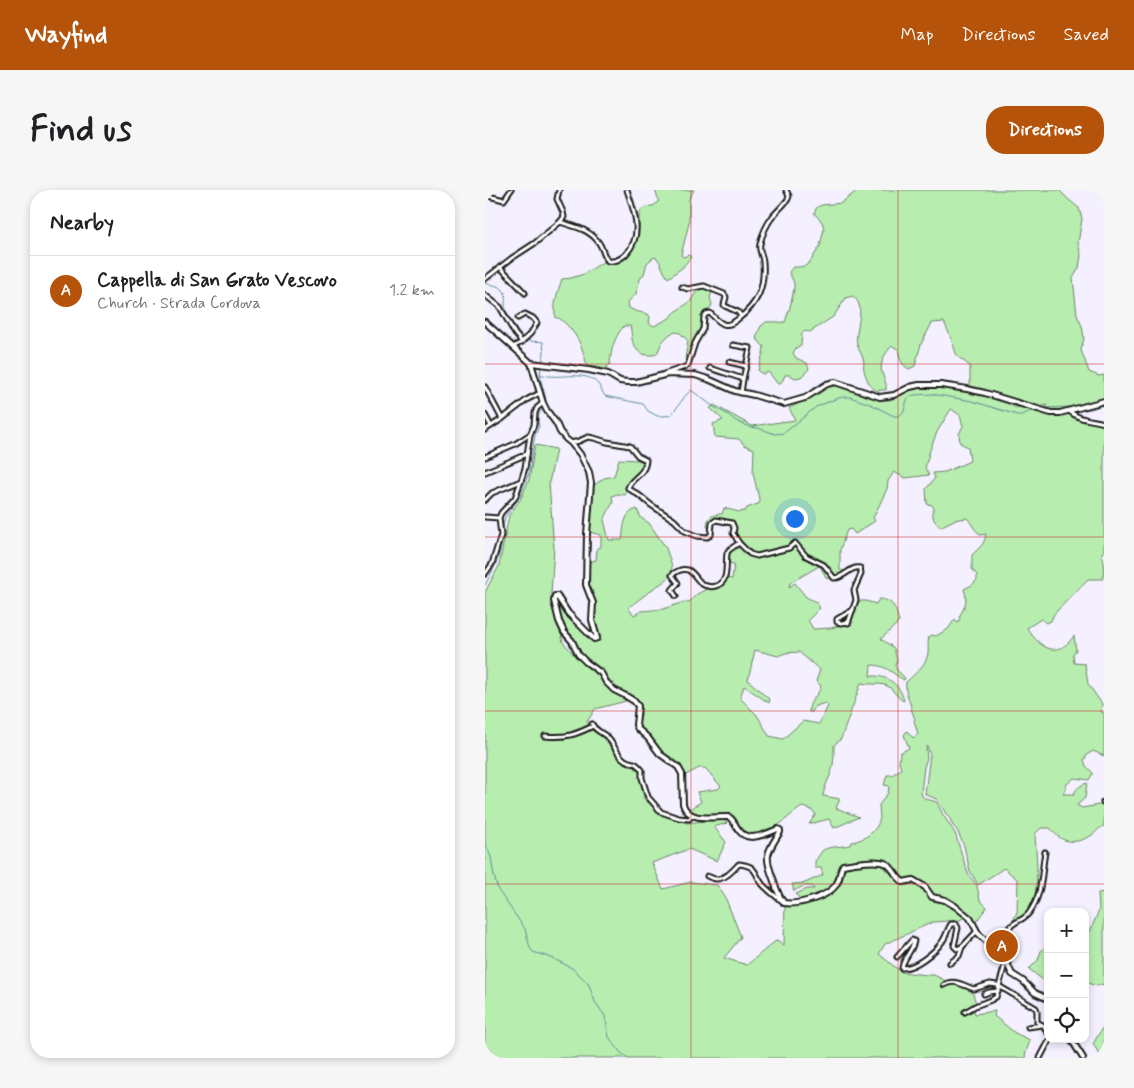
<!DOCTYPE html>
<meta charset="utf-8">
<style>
body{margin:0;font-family:Mynerve,sans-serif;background:#f6f6f6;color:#202124}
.controls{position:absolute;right:15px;bottom:15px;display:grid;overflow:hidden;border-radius:10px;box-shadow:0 2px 8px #0003}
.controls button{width:45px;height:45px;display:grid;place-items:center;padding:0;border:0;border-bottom:1px solid #e0e0e0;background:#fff;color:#202124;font:25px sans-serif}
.you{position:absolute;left:309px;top:328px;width:18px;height:18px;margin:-12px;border:4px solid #fff;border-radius:50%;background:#1a73e8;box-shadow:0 0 0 8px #1a73e833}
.badge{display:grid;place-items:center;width:32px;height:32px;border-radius:50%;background:#b45309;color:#fff;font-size:16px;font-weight:700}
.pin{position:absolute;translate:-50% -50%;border:2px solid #fff;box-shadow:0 1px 5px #0006}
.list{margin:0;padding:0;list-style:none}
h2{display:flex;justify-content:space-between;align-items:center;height:65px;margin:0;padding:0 20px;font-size:21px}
h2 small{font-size:16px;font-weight:400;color:#757577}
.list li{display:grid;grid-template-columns:32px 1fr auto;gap:15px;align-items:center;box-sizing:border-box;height:70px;padding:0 20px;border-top:1px solid #e0e0e0}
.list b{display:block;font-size:19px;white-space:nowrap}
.list p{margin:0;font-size:16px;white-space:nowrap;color:#757577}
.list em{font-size:16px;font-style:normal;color:#757577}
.icon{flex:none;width:28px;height:28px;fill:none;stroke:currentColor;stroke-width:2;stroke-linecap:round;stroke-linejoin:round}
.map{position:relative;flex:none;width:619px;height:868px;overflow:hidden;border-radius:20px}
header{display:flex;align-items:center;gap:30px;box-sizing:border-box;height:70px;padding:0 25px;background:#b45309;color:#fff}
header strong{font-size:24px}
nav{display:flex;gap:28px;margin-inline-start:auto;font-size:18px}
.intro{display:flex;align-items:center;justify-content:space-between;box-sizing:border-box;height:120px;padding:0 30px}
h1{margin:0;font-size:35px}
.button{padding:12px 22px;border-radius:20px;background:#b45309;color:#fff;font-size:18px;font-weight:700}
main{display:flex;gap:30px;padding:0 30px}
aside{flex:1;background:#fff;border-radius:20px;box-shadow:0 2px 8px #0003}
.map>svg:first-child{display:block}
.green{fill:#b7edaf;stroke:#6a8466;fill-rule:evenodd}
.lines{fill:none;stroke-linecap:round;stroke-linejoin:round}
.stream{stroke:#5f8e98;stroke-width:1}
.street-casing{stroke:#1c1c1c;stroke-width:7}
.secondary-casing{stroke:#1c1c1c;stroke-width:8}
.street{stroke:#fff;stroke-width:3}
.secondary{stroke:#fff;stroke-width:4}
.grid{fill:none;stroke:#d62828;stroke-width:1;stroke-opacity:0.55}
</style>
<header>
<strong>Wayfind</strong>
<nav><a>Map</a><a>Directions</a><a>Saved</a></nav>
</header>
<div class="intro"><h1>Find us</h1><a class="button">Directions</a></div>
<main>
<aside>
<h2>Nearby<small></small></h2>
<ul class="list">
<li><span class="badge">A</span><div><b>Cappella di San Grato Vescovo</b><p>Church · Strada Cordova</p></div><em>1.2 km</em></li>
</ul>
</aside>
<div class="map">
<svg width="619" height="868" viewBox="0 0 619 868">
<rect width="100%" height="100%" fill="#f4f0ff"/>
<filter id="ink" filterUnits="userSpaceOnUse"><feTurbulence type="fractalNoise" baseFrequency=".02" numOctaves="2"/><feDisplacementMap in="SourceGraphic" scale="10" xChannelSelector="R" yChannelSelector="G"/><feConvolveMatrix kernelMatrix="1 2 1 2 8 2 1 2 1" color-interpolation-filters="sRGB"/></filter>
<g filter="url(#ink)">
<!-- green -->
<g class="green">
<path d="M170,0H209L204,9V33L196,65L198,67L204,65L206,67L197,78L183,88C178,83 177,74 172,68L169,67L162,73L159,84L155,89L151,104L143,112L144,118L150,121L163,124L165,127L164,133L169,136L183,129L194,119L205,112L213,99L215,97L227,101L225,108L227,114L226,117L217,127V133L214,142L209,150L202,171L200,169L203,151L195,143L191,142L185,144L177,152L172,164C161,167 152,164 148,153C146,147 147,142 145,136H139C129,147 126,160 125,174L120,179L109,176L102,177C98,156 91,141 74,128H71C67,116 73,101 77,89L86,88L99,84L118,72C124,72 128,74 134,72C142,69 153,51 154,43C154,30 151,16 168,16L173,12V9Z"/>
<path d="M373,0H574L584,10L594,18L597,29L593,53L596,65L594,78L588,88L592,125L597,136L599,148L596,160L604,182L614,186L619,185V208L576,221L561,219L562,215L555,217L542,214L485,198V176L472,166L464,143L459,132L447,133L436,154L430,176L424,179C415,174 415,168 413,159L407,156C400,163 394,173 397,183C399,189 402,193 401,200H396L393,201C385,199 381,188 379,180C378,177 379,174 379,172C378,165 373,160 372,154C369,139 383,115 367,106L361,108L348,127L325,142L321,141L317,143L316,155L311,158L308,163L311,168L322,173L324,179L316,187L310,188L305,185H300L298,190L294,195C289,191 288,186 283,182L278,184L273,181L278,163L279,157L271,148L276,136L281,132C288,131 293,133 300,132L305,117L309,99V93L304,82L308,77H314L320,76L325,72L335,56L339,38L337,32L329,23L332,17L337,15L356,13Z"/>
<path d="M352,194L395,210H405L407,207L430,198H456L478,200L526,213L528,217C547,217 564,228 584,223C594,231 607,230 619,235V360L617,363L619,373L618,389H603L569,424L566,431L561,433L556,429L542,438C555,458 572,470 589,446L591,460L588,464L589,473L600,474L603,494L617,514L616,522L619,523V566L608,561L603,564L599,570L601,576L608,583L604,590L589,588L582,594L578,604H589C591,598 596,595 602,593L600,608L592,615L597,618L619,614V636C613,638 612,642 607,645C590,655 577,654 565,638H556L550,644C551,666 558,714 537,728C534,730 530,732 527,733L532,722L533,690L519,678L493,695L485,681L479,656L472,640L468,636L465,629L461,624L453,610L440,604V603L445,565L442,556L441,560L442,568L439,577L436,602L437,606L441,609L452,612L458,625L470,643L483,684L492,696L495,710L502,717L490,733L489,734L481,723L447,705L441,697L427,690L419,691L403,677L394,673L356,675L353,677C352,682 354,688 351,693C346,704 326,708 316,711L311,704L322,699H329L328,697C321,694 316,697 309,701L307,694L320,693L338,685L336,678H330V671C333,668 334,665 337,661C342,656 357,657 365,655L367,652C379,650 393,641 395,628C395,624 394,619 394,615L403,603L404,596L399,595L402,585H407L416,579L414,572L415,563L424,558L419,545L422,541L428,548L433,544L429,531L430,529C428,525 427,521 426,517C423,505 420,505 421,492C429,485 442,474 443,463C444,457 442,454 444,447L447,445L451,446L463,439L470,429L472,433L475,429L474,427C480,416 483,412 479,399L487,395L492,390V385L487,379V365C494,358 500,354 501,344L496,345C488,339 488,335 482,328L469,330L455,337L449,330L447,322L449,318L447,315L442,314L441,299L450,288L448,283L460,282L485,271L483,257L475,253L474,244L478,236L475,225L466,219L452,242L445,260L440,278L444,285L420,288L409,282L403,291L402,299L388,328L390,331L370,344L366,339L362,340L355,360V380L360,381L364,378L367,382L356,390L353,391L346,387L342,389L336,378L337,372C332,370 326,368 322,364C317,359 314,354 307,352L303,358L272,365L265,363L255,352L250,343V338L248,332L240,329H230L225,333V338L222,337C222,327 227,324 237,324L239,318L254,322L260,321L262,318L275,313L268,283L269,259L259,255L254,249L230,247L228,234L238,230L225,218L229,215L267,236L310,230L304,218L319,211L340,197Z"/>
<path d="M50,255L71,259L64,293L69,358L66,404L78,452L91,467L110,481L124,498L141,511L110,519L102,532L119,549L137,571L148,575L154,582L159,609L177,624L202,633L238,629L242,633L229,637L241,652L232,671L204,659L167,673L178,699L206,692L232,695L240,707L256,747L239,768L262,775L282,758L292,750L299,755L300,714C318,711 347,710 355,691C356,687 357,682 358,678L363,676L386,674L396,675L401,679L413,691L417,694L429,693L440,700L446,707L459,711L476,722L481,726L475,730L448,732L400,754L394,764L416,782L442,785H449L465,793H470L487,801L491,813L488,815L490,824L510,821L509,826L530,843L545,850L540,865L541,868H0V402L14,376L24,325L35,310L44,290Z"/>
<path d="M134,269L152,270L156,269L159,274L156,280L141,296L143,301L140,305L132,304L127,306L128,312L119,330L124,350H137C139,337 138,323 152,319L156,328L164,333L181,358L187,376L186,385L180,391L169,398L143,418L149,425L157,421L178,419L199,412H204L212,404L220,400V397C232,398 234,399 241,388L247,389L249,374L243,373C244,363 245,360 254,355L264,365L273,368L304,360L310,355L321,367L336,375L305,393L304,397L310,393L321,407L331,412L335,418L323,430L328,439L346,438L359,434L360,427L374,411H381L391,414L394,409C409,410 411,419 414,432L396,449L409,458L412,471L410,475L412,480L420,488L419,490C406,483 402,475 386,475L385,486C401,485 415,493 419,511C411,508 409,498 400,495C393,493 384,495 376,493L356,549L349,555C349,565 349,574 346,583C343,591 339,597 338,606L355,609L351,618L374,627L349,638L344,629L324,634L331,624L325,619L317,617C302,626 279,654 260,642C253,638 253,627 245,625C244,624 238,625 237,625C225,625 213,627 203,620L216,612L212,602L233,599L236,596C230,591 226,584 220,578H214L201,585L181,568L169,552L155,539L152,535L154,526L156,525V523L154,522V515L129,498L123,488L117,481L112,477L102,472L97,466L78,435L75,428L71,411L72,409L79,420L109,450L114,449L115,446L110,429V412L104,399L103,390L104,372L111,370L112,358L116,357V345L104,342L107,297L119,288L129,286ZM270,460L293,466L300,463L314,462L335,480L331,491L336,496C334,506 323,510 324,522H327L331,516L340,513L343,516L334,534L318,531L298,549L284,546L272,525L255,508L259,496L284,513L285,510L263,490Z"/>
<polygon points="619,702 619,794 611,796 600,792 600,745 605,742 614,720 613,703"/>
<polygon points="563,755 563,787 558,790 544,779 553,770 556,761"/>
<polygon points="619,835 619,867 615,865 608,854"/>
</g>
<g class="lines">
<!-- stream -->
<g class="stream">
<path d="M0,93C6,95 14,95 18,100C22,104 20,109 20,114C20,125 35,149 46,151C50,152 54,151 58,152L59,163L57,173"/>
<path d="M56,177C53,191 61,201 61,214"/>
<path d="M55,184C70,191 100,179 112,193C116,197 117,202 120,206L158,214L163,221L172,226H179L186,225C193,217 198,207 206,200L229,217L242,224L251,231L265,237L273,238L290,244L299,243L331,217L345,211L357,207H365L385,214L409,226H414L419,221L422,210L424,207L429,205L447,204L487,211L532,225C540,226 542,221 550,220"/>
<polyline points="557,218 587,217"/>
<path d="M594,219C603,222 610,217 619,215"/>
<polyline points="0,395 10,376 14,366 18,347 18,336 20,327 36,305 40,293 44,283 50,245 54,236 53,232 54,224 59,217"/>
<polyline points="0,653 6,667 9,686 13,700 40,739 45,758 48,762 67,768 87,778 100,790 104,795 110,812 120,826 124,847 135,862 143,868"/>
</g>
<defs>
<g id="street">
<polyline points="74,0 72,9 78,22 79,27 75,32"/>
<polyline points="0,5 19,10 26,0"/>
<polyline points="15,77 40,103"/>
<path d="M0,89L27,68L50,53L75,32C90,37 105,39 114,53C118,58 118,66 123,71C130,72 136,69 141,64C159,45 149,21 142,0"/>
<polyline points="197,97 203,99 219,96 239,104 241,107 239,115 240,116 253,122 256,126"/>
<polyline points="0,105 15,117 30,144 37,152 28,157"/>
<polyline points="33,128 40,124 48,128 52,133 46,143 37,152"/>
<polyline points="248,155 265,158 261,176"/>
<polyline points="244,172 261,176 258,189"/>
<polyline points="225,178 258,189 256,203"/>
<path d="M179,184L200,177L203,175L210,153L218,139L219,127L221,124L225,123C235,133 240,140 253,129C273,114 280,97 278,72C278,65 273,61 275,54C277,45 282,34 288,26C293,20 299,15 303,9L304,6L301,0"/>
<polyline points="0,197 17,229"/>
<path d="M584,221C596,231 606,229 619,233"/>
<polyline points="0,225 6,236"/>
<polyline points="0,240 17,229 43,209 55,203"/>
<path d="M86,253L94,251L103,247L109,248L122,252L145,256L153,266L161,270C160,286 146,287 143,298L155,306L166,315L189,330L200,341L212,346L222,347L226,345L227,333L231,330L247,333L249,338L248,343L254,353L265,364L272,366L304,358L310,353L321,366L339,375L349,388C360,388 365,376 375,378L376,384L369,400L371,410L363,433"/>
<polyline points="0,267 30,254 44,245"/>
<polyline points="0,282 42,264"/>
<polyline points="0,310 7,303 36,291"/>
<polyline points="0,327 14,328"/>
<polyline points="0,384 7,374 16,345 14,328 16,323 30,308 36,291 40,278 45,245 49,235 50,223 52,218 58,213"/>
<path d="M191,406L187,400L193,393L187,385L188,384C192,381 197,378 203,380C209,383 212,390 217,394C225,399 237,397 240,387C242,380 241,371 242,363L244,360L254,353"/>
<polyline points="364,432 356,433 352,432 352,429 368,420"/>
<path d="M107,534C110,541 117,542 122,547C129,554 132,565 140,570C149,575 149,570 157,580V588L163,607L176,622L194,628L204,629L206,627L207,625"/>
<path d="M60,546C81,548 90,545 108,536"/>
<polyline points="618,612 619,612"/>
<path d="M222,686C225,687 228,689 231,689C241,689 248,680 254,674C273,676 269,684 278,695C283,700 289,705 294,709L297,710"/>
<path d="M518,752C520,747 521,740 525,737C530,731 539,730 544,723C558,704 556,684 560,662"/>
<path d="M412,767L427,750L429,751C427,762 418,768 417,778C429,779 450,762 457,752C461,747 462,740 466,734H471L473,738L469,756L472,759L478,756L492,741"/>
<polyline points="465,773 474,766 477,757"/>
<path d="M459,795C469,788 479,796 489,799L505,794L512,795L551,818L552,821V832L563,838"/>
<polyline points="499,804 504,802 513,801"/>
<polyline points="480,822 490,816 506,810 511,807 519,778 520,767"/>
<polyline points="561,836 560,836 560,839 563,843"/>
<polyline points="543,837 557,835"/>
<polyline points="555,868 565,849"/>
</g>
<g id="secondary">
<polyline points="0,132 46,173 104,180 123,184 135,191 142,192 151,192 183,184 210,185 223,189 250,201 269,205 299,214 320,208 342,194 350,192 395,207 409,205 425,197 434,195 456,195 482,199 500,203 566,223 575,223 619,211"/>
<path d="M46,173L58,213L62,221L71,233L75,242L81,249L86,253L95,264L104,282L106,293L102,344L101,395L108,413L107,430L112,448L109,449L83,423L72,406H70L69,411L74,431L79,442L87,451L93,464L101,472L116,483L121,492L129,500L141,506L149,511L153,516L151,535L153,539L163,548L175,564L193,577L197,584L198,614C203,633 229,626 244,627C249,630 249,634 253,639C262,654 280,644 293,639L295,640V642C281,664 279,666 289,691C291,698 294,707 299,713C314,715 345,707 352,693C356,687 354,681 358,675C368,673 394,669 402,674C408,678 411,687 418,692L428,690L440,697L447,707L460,710L470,716L485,728L493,743L500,750L505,752H518L520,754V766L524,778L527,784L538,791L550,803L563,809"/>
<polyline points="586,849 598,868"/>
</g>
</defs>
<!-- street casing -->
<use href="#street" class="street-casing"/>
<!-- secondary casing -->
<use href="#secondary" class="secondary-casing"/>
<!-- street -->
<use href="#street" class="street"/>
<!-- secondary -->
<use href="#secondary" class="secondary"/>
</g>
</g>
<!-- grid -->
<path class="grid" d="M206,0V868M413,0V868M0,174H619M0,347H619M0,521H619M0,694H619"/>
</svg>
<div class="controls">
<button>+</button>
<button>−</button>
<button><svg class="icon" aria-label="locate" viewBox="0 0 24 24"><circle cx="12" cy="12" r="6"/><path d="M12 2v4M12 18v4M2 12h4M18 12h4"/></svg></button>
</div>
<div class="you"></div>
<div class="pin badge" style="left:517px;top:756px">A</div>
</div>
</main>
